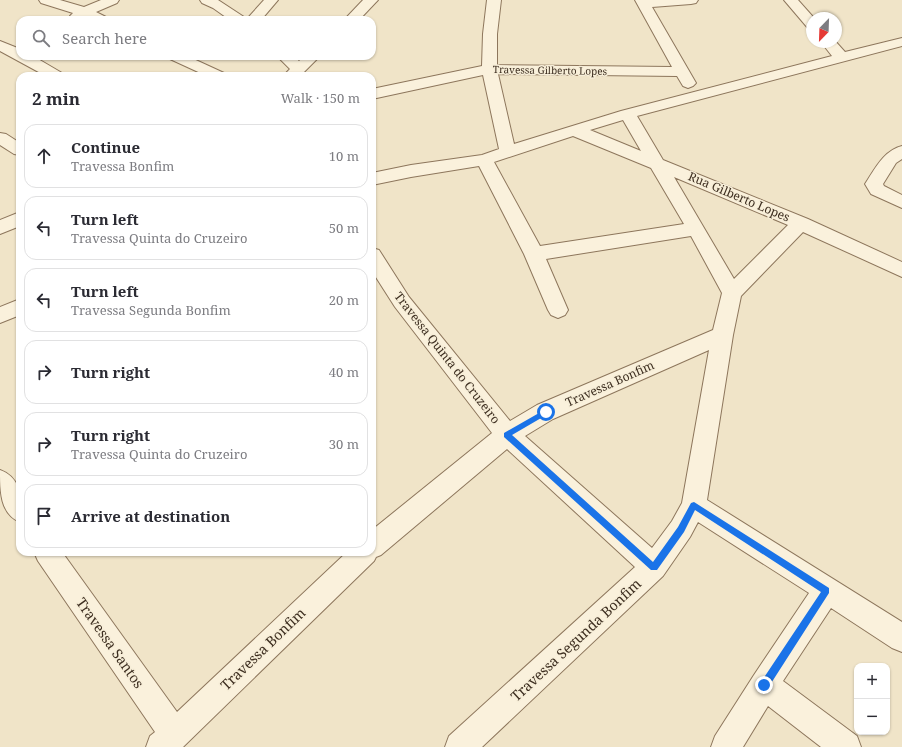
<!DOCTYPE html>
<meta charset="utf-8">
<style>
body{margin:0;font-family:"Noto Serif",serif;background:#f2f2f3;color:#2b2b33}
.controls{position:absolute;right:12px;bottom:12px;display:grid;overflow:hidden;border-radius:8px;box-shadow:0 1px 3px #0004}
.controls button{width:36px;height:36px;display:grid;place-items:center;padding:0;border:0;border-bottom:1px solid #e1e1e2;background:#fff;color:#2b2b33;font:20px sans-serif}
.compass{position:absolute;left:806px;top:12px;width:36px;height:36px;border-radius:50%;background:#fff;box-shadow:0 1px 3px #0004;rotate:203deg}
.stop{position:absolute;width:12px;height:12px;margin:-9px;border:3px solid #1a73e8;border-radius:50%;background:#fff}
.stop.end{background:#1a73e8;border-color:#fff;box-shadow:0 1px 4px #0008}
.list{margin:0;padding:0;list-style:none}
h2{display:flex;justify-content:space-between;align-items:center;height:52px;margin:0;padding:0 16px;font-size:17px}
h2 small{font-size:13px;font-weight:400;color:#7c7c81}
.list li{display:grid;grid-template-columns:26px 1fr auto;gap:12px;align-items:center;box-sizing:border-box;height:64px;margin:0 8px 8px;padding:0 8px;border:1px solid #e1e1e2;border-radius:12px}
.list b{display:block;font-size:15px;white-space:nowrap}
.list p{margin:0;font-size:13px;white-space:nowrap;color:#7c7c81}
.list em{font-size:13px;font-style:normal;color:#7c7c81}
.icon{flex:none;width:22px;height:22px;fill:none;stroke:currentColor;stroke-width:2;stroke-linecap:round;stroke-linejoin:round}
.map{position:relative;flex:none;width:902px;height:747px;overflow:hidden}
.search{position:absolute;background:#fff;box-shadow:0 1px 3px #0004;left:16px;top:16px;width:360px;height:44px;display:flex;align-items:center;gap:10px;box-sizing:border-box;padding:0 14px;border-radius:12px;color:#7c7c81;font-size:15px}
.panel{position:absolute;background:#fff;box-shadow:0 1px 3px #0004;left:16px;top:72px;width:360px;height:484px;border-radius:12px}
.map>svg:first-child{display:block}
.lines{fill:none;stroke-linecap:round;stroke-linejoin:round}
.minor-casing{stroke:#8d765c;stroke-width:2}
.minor{fill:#faf1dc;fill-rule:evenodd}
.route{fill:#1a73e8}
.labels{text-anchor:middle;stroke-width:3;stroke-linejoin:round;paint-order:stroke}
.far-street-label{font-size:10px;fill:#3d2e20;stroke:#f7eed8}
.street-label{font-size:12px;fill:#3d2e20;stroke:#f7eed8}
.near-street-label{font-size:14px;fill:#3d2e20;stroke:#f7eed8}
</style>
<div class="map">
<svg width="902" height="747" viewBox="0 0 902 747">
<rect width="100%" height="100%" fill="#f0e4c8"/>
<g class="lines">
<defs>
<g id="minor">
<polygon points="39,0 60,0 84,7 101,0 119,0 117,3 96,12 106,17 108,20 90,20 85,17 78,20 72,19 70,16 73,13 41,3"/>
<polygon points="200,0 218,0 244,17 246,20 230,20 213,8 202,3"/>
<polygon points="264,0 278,0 261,20 246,20"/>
<polygon points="363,0 378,0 359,20 344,20"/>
<path d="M487,0H501L497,34V65L672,67L635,0H698L696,3L691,4L652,7L696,83L693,86L688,88L683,86L677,76L498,74L514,144L621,111L832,56L821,42H836L845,52L902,38V46L637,116L663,160L808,219L902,262V277L803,232L741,296L733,335L707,500L902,622V652L892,648L831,608L783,681L857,736L861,747H821L768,706L743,747H711L715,736L754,675L809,593L698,522L690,537L663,576L482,747H445L449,736L635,567L507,449L381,555L376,557L374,561L183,747H146L150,736L155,732L38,561L34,552H62L177,712L347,552H372V530L492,433L395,307L372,271V248L379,250L409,297L510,421L537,405L713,330L722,293L691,236L546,259L568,310L565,315L558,318L551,315L548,310L524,254L479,166L411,177L372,185V173L411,165L482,155L499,149L483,75L372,99V89L482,66L483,34ZM623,120L641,151L590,130ZM573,136L651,168L684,224L540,246L494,162ZM674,177L788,225L734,279ZM709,350L682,503L672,521L652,548L525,436L553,419Z"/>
<polygon points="784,0 798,0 814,18 812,18 812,28 807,27"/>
<polygon points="0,41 20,49 20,56 33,56 62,73 65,76 46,76 0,51"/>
<polygon points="168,56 187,56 224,73 227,76 207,76 170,59"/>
<polygon points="277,56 293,56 299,61 304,56 320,56 300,76 283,76 290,69"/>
<polygon points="0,133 6,134 20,143 20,155 14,154 0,145"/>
<path d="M902,146V159L896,163L883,184L884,186L902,195V208L871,194L865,184C875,169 883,151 902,146Z"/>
<polygon points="20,212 20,226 0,234 0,220"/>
<polygon points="20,299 20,315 0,323 0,307"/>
<path d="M0,470C24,479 20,501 20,522C0,514 0,491 0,470Z"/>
</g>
</defs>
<!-- minor casing -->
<use href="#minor" class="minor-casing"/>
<!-- minor -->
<use href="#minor" class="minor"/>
</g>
<!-- route -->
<polygon class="route" points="546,409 548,410 548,414 512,435 653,562 678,527 691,503 694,502 829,588 829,593 768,688 764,689 761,688 760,685 761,682 821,592 695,510 684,532 657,570 651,570 504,437 504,433"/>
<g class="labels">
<!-- far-street labels -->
<g class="far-street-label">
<text transform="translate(550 70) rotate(1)" y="4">Travessa Gilberto Lopes</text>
</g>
<!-- street labels -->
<g class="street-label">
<text transform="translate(739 197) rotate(23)" y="4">Rua Gilberto Lopes</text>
<text transform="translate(447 358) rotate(52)" y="4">Travessa Quinta do Cruzeiro</text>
<text transform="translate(610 384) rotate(-24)" y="4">Travessa Bonfim</text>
</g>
<!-- near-street labels -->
<g class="near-street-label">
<text transform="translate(576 640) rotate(-43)" y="5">Travessa Segunda Bonfim</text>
<text transform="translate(110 643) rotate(55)" y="5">Travessa Santos</text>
<text transform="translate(263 649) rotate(-44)" y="5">Travessa Bonfim</text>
</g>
</g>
</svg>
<div class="controls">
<button>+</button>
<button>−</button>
</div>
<svg class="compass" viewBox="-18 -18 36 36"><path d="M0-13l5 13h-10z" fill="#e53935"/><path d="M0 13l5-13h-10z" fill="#7c7c81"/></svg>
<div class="stop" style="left:546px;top:412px"></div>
<div class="stop end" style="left:764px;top:685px"></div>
<div class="search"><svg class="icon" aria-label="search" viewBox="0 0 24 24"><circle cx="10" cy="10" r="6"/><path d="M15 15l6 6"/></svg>Search here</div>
<section class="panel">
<h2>2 min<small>Walk · 150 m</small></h2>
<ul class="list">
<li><svg class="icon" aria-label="ahead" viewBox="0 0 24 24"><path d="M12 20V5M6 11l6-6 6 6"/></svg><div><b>Continue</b><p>Travessa Bonfim</p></div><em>10 m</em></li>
<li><svg class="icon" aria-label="left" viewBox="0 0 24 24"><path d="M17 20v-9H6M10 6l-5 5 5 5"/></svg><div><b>Turn left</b><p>Travessa Quinta do Cruzeiro</p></div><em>50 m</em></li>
<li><svg class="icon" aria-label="left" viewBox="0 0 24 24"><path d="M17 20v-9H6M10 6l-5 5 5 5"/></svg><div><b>Turn left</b><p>Travessa Segunda Bonfim</p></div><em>20 m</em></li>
<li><svg class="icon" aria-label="right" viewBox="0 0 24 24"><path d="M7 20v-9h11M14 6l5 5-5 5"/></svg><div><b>Turn right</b></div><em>40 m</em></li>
<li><svg class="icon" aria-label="right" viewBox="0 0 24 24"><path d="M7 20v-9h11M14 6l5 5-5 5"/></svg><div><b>Turn right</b><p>Travessa Quinta do Cruzeiro</p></div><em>30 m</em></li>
<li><svg class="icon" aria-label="arrive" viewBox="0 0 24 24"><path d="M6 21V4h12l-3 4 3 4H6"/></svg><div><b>Arrive at destination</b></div></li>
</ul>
</section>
</div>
